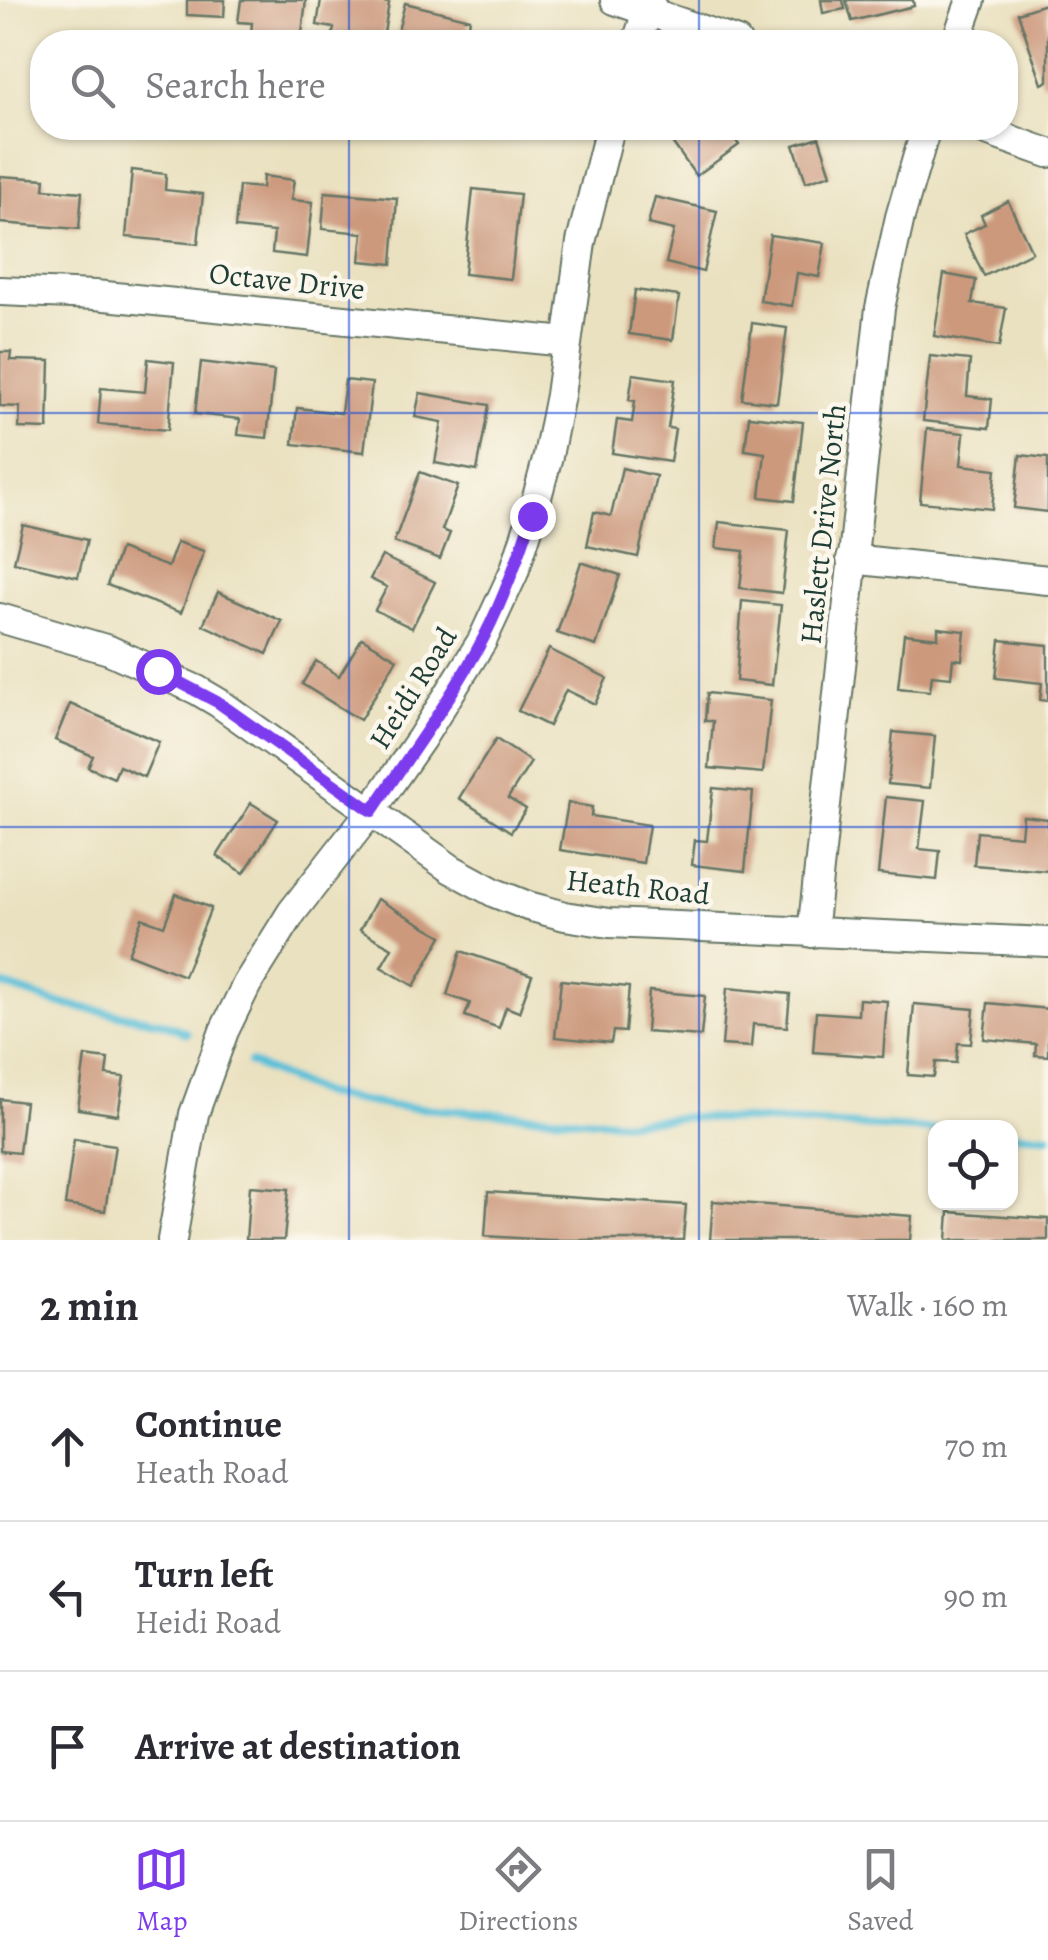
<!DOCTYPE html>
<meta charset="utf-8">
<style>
body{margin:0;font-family:Alegreya,serif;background:#f7f7f7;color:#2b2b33}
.controls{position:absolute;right:30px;bottom:30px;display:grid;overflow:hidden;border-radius:20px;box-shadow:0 2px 8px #0004}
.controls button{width:90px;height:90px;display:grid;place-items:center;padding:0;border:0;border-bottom:2px solid #e1e1e2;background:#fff;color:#2b2b33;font:50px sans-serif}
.stop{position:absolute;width:30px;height:30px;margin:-22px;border:8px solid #7c3aed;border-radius:50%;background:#fff}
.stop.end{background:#7c3aed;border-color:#fff;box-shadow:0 2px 10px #0008}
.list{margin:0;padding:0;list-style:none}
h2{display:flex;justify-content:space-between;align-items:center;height:130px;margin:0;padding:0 40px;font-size:42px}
h2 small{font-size:32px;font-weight:400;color:#7c7c81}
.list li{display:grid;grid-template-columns:65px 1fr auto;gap:30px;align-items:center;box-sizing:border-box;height:150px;padding:0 40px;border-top:2px solid #e1e1e2}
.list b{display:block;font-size:38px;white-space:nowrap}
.list p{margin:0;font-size:32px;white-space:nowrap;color:#7c7c81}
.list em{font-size:32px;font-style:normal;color:#7c7c81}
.icon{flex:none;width:55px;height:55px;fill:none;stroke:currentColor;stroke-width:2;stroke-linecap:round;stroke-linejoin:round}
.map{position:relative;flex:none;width:1048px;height:1240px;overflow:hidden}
.search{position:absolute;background:#fff;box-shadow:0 2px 8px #0004;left:30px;right:30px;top:30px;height:110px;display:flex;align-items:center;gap:25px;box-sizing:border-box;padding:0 35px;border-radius:40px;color:#7c7c81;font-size:38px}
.sheet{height:580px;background:#fff}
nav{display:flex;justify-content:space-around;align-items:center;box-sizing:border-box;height:140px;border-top:2px solid #e1e1e2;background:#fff;font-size:28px;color:#7c7c81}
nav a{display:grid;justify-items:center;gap:5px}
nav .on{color:#7c3aed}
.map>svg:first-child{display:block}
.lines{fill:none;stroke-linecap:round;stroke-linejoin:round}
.stream{stroke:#5abfd8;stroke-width:8}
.building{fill:#cc997d}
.minor-casing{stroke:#667665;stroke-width:32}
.minor{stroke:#fff;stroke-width:28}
.route{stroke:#7c3aed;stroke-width:12}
.grid{fill:none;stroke:#1d4ed8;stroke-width:2.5;stroke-opacity:0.55}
.labels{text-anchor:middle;stroke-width:9;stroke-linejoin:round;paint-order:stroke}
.street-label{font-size:30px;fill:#1f3d34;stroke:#fbf7ec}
</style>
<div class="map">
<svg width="1048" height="1240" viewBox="0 0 1048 1240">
<rect width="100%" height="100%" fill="#fbf7ec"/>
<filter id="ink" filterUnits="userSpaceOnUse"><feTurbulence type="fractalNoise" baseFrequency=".01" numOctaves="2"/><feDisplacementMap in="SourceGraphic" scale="20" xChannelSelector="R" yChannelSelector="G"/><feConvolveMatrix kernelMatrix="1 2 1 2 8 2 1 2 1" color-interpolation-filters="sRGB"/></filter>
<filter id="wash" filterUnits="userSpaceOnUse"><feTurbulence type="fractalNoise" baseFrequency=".0048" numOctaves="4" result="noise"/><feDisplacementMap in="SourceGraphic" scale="40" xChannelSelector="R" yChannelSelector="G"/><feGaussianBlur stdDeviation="2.25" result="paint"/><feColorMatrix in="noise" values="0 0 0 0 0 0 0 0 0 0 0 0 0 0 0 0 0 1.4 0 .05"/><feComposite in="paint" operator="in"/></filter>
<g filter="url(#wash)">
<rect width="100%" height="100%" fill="#eae1c0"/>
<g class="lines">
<!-- stream -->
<g class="stream">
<polyline points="0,984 56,1003 161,1022 187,1033"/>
<polyline points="250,1063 323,1094 390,1106 628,1122 688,1117 936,1130"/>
<polyline points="1010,1134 1048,1136"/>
</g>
</g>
<g id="blocks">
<!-- building -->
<g class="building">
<polygon points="187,0 225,0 224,17 187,15"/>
<polygon points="241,0 306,0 301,42 280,42 281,37 251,34 252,23 238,22"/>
<polygon points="321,0 373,0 389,3 383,39 370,37 370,42 331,42 334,28 317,25"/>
<polygon points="821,0 843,0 845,9 823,13"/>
<polygon points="846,0 913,0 914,6 852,21"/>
<polygon points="405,3 470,19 465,42 426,42 397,35"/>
<polygon points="1048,3 1048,81 1042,84 1018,13"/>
<polygon points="692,128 727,128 739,145 696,176 672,142"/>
<polygon points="819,137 831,174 806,182 794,145"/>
<polygon points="132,170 166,174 165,190 203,194 198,244 126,237"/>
<polygon points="0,176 45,179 44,189 82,192 79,229 0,223"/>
<polygon points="263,176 294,180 291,200 313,202 307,257 272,253 274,232 235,228 239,186 262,188"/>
<polygon points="473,189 520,194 511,279 464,274"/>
<polygon points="325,192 397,198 392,264 360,261 363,233 322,229"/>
<polygon points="655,197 717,211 703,272 666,263 674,230 648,224"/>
<polygon points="1008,201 1032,252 984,276 964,234 985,224 981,215"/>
<polygon points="770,235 825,243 819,277 797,273 792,306 760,301"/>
<polygon points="944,274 976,280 972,303 1006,308 999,347 934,336"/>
<polygon points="635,290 679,296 673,340 629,334"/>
<polygon points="752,323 787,328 777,403 742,399"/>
<polygon points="0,352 11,352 10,360 50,361 48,429 19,428 20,407 0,406"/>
<polygon points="930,356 970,360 967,396 992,399 989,428 923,421"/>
<polygon points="148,359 174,362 168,430 98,424 101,388 145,392"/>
<polygon points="201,362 274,371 267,438 238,435 240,419 195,414"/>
<polygon points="633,374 675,380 668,428 675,429 670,462 612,453 617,420 632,422 635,401 629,400"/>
<polygon points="345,380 372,383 364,452 293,444 297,408 341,413"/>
<polygon points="420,393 489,405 477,471 435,463 442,422 415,417"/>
<polygon points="749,416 803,422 794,501 760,497 765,453 745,450"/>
<polygon points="927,429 964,433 961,465 996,469 992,509 920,502"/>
<polygon points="1020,455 1048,458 1048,512 1014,508"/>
<polygon points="622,468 656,476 638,557 587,546 594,512 611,516"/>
<polygon points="420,472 458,486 442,530 450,533 440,559 394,542"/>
<polygon points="719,522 789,530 782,593 740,588 744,551 716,548"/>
<polygon points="23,525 87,540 78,577 14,562"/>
<polygon points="177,542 204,551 181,613 107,585 120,549 168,567"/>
<polygon points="382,556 435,582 412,628 375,610 387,587 370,579"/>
<polygon points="581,562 620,575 596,646 557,633"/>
<polygon points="218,592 282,621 267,654 203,625"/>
<polygon points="742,601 781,605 772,685 736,681"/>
<polygon points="938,628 965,631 962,660 953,659 951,677 932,675 930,691 898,688 904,634 938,638"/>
<polygon points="362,638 397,659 360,720 302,684 316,661 339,676"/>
<polygon points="1000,640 1048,645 1048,701 1040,700 1042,683 996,678"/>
<polygon points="549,649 607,678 595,704 566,690 549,726 518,711"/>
<polygon points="707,693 771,700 763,773 709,768 713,721 705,721"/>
<polygon points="70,704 159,742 144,777 119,766 114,778 88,767 93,756 55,740"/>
<polygon points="893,732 935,736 930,788 888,784"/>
<polygon points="496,739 531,762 508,798 526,809 511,832 459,798"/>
<polygon points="713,788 753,792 745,871 692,865 695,840 707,841"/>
<polygon points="886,797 925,801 919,849 940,851 937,880 878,874"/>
<polygon points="251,803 278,820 244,873 217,856"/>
<polygon points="568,803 592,807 591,816 649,825 643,863 560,850"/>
<polygon points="1023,816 1048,819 1048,871 974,865 977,832 1021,836"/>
<polygon points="176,894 211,908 184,976 128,954 142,918 164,926"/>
<polygon points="377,899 442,936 414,986 381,967 392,948 360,930"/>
<polygon points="461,951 532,975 519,1012 506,1007 499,1028 465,1016 470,1003 447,995"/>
<polygon points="561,980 629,987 625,1032 613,1031 611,1043 555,1037"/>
<polygon points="727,988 790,994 787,1027 753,1024 751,1047 722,1045"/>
<polygon points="649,991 705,996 701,1036 646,1032"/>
<polygon points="859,999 887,1001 883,1057 813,1052 816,1012 858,1015"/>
<polygon points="988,1003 1048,1009 1048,1056 1035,1055 1036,1044 984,1039"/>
<polygon points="914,1004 974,1009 971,1044 958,1043 956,1063 936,1062 934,1077 908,1075"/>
<polygon points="85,1056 108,1059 106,1075 124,1077 118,1115 78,1109"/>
<polygon points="0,1099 25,1102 19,1153 0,1151"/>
<polygon points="74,1139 115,1145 105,1211 65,1205"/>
<polygon points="250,1186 289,1189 284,1240 246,1240"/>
<polygon points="488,1192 686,1205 683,1240 549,1240 485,1236"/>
<polygon points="713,1201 912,1216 910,1240 710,1240"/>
<polygon points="949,1212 1048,1219 1048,1240 947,1240"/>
</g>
</g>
</g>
<g filter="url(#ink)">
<use href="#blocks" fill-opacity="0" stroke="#667665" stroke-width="2.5"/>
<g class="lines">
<defs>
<g id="minor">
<polyline points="615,0 737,42"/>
<polyline points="637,42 651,0"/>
<polyline points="956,42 971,0"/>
<polyline points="978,128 1048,153"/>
<polyline points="0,291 95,295 566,342"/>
<polyline points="851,559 1048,580"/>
<polyline points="0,618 109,650 197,690 219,703 451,869 495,893 528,906 565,916 609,923 1048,942"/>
<polyline points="812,933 880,308 900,217 926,128"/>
<polyline points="172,1240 194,1114 224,1031 247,984 292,912 371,811 421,739 482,641 514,572 532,516 548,456 560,395 581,242 610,128"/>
</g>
</defs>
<!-- minor casing -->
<use href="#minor" class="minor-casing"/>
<!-- minor -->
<use href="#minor" class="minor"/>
</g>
</g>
<g class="lines" filter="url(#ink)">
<!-- route -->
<path class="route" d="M158,671L219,703L372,811C409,755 453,697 484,637C504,598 518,558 532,516"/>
</g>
<!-- grid -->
<path class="grid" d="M349,0V42M699,0V42M349,128V1240M699,128V1240M0,413H1048M0,827H1048"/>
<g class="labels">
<!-- street labels -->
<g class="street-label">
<text transform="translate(287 281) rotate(6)" y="10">Octave Drive</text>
<text transform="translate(823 524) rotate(-84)" y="10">Haslett Drive North</text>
<text transform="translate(413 688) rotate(-58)" y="10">Heidi Road</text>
<text transform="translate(638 887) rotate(6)" y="10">Heath Road</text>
</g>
</g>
</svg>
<div class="controls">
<button><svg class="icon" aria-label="locate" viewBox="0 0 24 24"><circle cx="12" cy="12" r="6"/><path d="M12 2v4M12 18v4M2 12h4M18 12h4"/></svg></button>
</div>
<div class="stop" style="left:158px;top:671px"></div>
<div class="stop end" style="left:532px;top:516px"></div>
<div class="search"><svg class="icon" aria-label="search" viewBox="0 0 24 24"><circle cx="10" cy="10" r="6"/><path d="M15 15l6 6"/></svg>Search here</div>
</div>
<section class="sheet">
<h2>2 min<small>Walk · 160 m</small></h2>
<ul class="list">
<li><svg class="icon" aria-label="ahead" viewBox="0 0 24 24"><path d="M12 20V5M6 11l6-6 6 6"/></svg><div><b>Continue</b><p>Heath Road</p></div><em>70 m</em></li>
<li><svg class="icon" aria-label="left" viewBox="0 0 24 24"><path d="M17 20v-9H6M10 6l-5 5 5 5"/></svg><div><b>Turn left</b><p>Heidi Road</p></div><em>90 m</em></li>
<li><svg class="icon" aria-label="arrive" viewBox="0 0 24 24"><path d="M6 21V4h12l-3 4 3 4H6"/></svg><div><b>Arrive at destination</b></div></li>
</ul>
</section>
<nav>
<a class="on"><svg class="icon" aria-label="map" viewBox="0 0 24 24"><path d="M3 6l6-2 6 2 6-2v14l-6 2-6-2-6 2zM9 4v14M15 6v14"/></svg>Map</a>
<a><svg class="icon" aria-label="directions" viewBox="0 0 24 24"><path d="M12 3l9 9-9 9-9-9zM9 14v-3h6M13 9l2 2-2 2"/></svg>Directions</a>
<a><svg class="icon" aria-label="saved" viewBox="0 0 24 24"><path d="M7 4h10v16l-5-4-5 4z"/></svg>Saved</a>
</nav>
